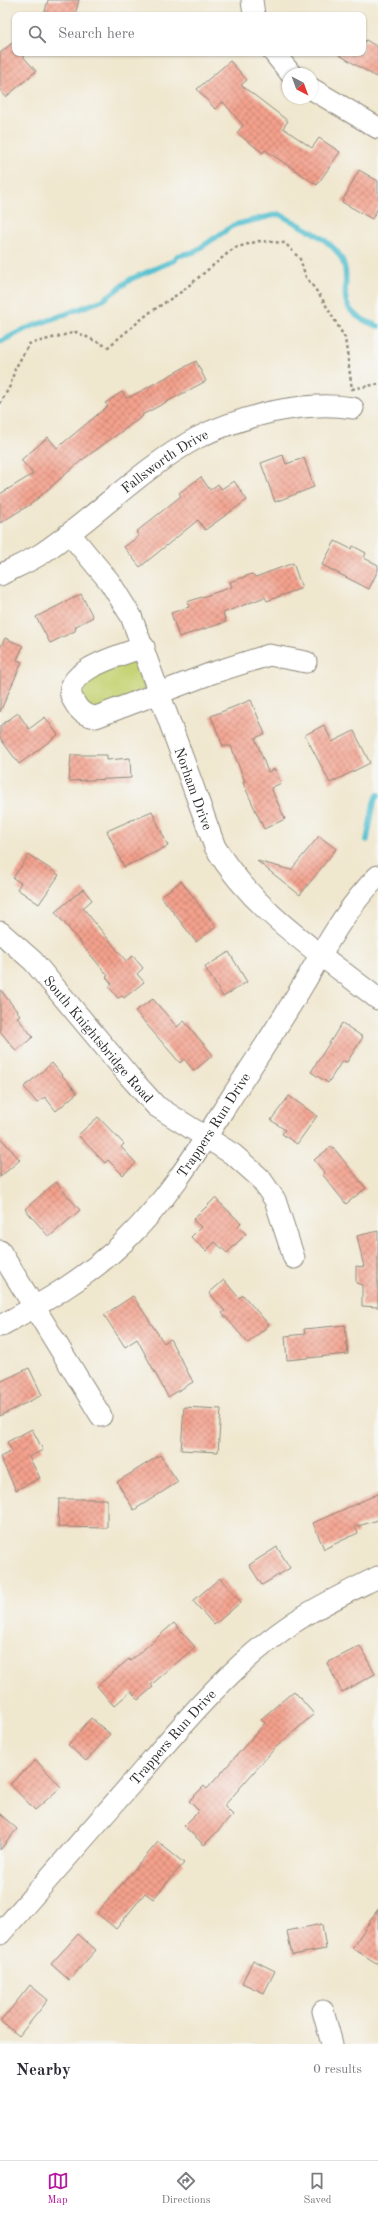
<!DOCTYPE html>
<style>
body{margin:0;font-family:"Old Standard TT",serif;background:#f2f2f3;color:#2b2b33}
.compass{position:absolute;left:282px;top:68px;width:36px;height:36px;border-radius:50%;background:#fff;box-shadow:0 1px 3px #0004;rotate:139deg}
.list{margin:0;padding:0;list-style:none}
h2{display:flex;justify-content:space-between;align-items:center;height:52px;margin:0;padding:0 16px;font-size:17px}
h2 small{font-size:13px;font-weight:400;color:#7c7c81}
.icon{flex:none;width:22px;height:22px;fill:none;stroke:currentColor;stroke-width:2;stroke-linecap:round;stroke-linejoin:round}
.map{position:relative;flex:none;width:378px;height:2044px;overflow:hidden}
.search{position:absolute;background:#fff;box-shadow:0 1px 3px #0004;left:12px;right:12px;top:12px;height:44px;display:flex;align-items:center;gap:10px;box-sizing:border-box;padding:0 14px;border-radius:8px;color:#7c7c81;font-size:15px}
.sheet{height:116px;background:#fff}
nav{display:flex;justify-content:space-around;align-items:center;box-sizing:border-box;height:56px;border-top:1px solid #e1e1e2;background:#fff;font-size:11px;color:#7c7c81}
nav a{display:grid;justify-items:center;gap:2px}
nav .on{color:#b5179e}
.map>svg:first-child{display:block}
.grass{fill:#c6d476;stroke:#788050}
.lines{fill:none;stroke-linecap:round;stroke-linejoin:round}
.stream{stroke:#55c0d0;stroke-width:5.5}
.building{fill:url(#building-cross-hatch)}
.minor-casing{stroke:#8e897d;stroke-width:23}
.path{stroke:#8e897d;stroke-width:2.5;stroke-dasharray:3 3;stroke-linecap:butt}
.minor{stroke:#fff;stroke-width:21}
.labels{text-anchor:middle;stroke-width:3.5;stroke-linejoin:round;paint-order:stroke}
.street-label{font-size:14px;fill:#2b2b2b;stroke:#f6f6f2}
</style>
<div class="map">
<svg width="378" height="2044" viewBox="0 0 378 2044">
<defs>
<pattern id="building-cross-hatch" width="8" height="8" patternUnits="userSpaceOnUse"><rect width="8" height="8" fill="#f4a18d"/><path d="M0 0l8 8M0 8l8-8" fill="none" stroke="#c68373"/></pattern>
</defs>
<rect width="100%" height="100%" fill="#f6f6f2"/>
<filter id="ink" filterUnits="userSpaceOnUse"><feTurbulence type="fractalNoise" baseFrequency=".025" numOctaves="2"/><feDisplacementMap in="SourceGraphic" scale="8" xChannelSelector="R" yChannelSelector="G"/><feConvolveMatrix kernelMatrix="1 2 1 2 8 2 1 2 1" color-interpolation-filters="sRGB"/></filter>
<filter id="wash" filterUnits="userSpaceOnUse"><feTurbulence type="fractalNoise" baseFrequency=".012" numOctaves="4" result="noise"/><feDisplacementMap in="SourceGraphic" scale="16" xChannelSelector="R" yChannelSelector="G"/><feGaussianBlur stdDeviation="0.9" result="paint"/><feColorMatrix in="noise" values="0 0 0 0 0 0 0 0 0 0 0 0 0 0 0 0 0 1.4 0 .05"/><feComposite in="paint" operator="in"/></filter>
<g filter="url(#wash)">
<rect width="100%" height="100%" fill="#f0e7cf"/>
<!-- grass -->
<polygon class="grass" points="128,662 136,664 138,667 145,690 97,710 86,706 79,688 86,678"/>
<g class="lines">
<!-- stream -->
<g class="stream">
<path d="M0,342L25,329L103,300L131,279L175,260L177,256L194,252L234,225L279,214C298,225 324,235 338,253C360,283 322,307 378,326"/>
<polyline points="367,840 374,802 378,795"/>
</g>
</g>
<g id="blocks">
<!-- building -->
<g class="building">
<polygon points="48,0 79,0 75,15 44,15"/>
<polygon points="366,40 378,47 378,78 336,53 363,53 363,45"/>
<polygon points="12,43 15,47 15,53 20,53 36,71 6,97 0,90 0,53"/>
<polygon points="230,61 247,80 241,85 288,121 283,128 312,148 319,138 340,152 317,185 265,150 263,153 237,133 243,125 223,102 215,109 197,89"/>
<polygon points="359,170 378,181 378,208 372,219 342,202"/>
<polygon points="196,361 206,381 142,415 143,416 82,460 31,504 0,523 0,494 33,474 21,460 48,437 57,448 108,406 105,403 122,392 126,398 130,397"/>
<polygon points="283,455 286,464 304,458 314,487 275,502 261,463"/>
<polygon points="201,477 210,490 218,484 221,489 234,481 247,500 205,530 198,520 140,567 124,547 139,536 136,532 181,496 179,493"/>
<polygon points="335,541 351,549 353,546 366,553 364,558 378,565 378,570 369,589 322,565"/>
<polygon points="293,563 302,588 267,601 265,597 223,613 226,622 179,637 171,613 189,607 187,602 232,587 230,582 252,574 256,577"/>
<polygon points="81,594 93,617 76,626 75,631 50,643 36,617"/>
<polygon points="5,638 23,646 17,660 22,662 0,712 0,648"/>
<polygon points="251,700 265,734 255,738 268,772 275,769 281,783 271,788 285,819 264,829 243,783 245,782 231,746 223,746 211,716"/>
<polygon points="18,713 29,729 45,717 58,735 19,764 0,738 0,726"/>
<polygon points="324,725 332,742 354,731 370,763 330,783 305,735"/>
<polygon points="71,755 107,755 107,760 130,758 131,778 69,781"/>
<polygon points="152,811 168,846 124,867 107,831"/>
<polygon points="319,836 336,849 300,895 257,861 291,870"/>
<polygon points="29,855 59,875 39,904 17,889 21,883 13,878"/>
<polygon points="181,881 216,927 196,942 161,896"/>
<polygon points="83,889 92,900 83,908 126,961 133,956 143,968 137,974 144,982 124,998 122,996 118,998 109,987 112,984 106,977 108,976 55,912"/>
<polygon points="229,952 247,982 223,997 205,967"/>
<polygon points="0,989 20,1015 17,1017 33,1037 16,1051 0,1031"/>
<polygon points="153,999 177,1027 184,1021 213,1055 194,1071 184,1059 180,1063 135,1011"/>
<polygon points="342,1023 363,1037 347,1062 342,1061 328,1083 311,1072"/>
<polygon points="52,1063 77,1093 56,1111 45,1097 37,1103 24,1087"/>
<polygon points="289,1096 317,1116 297,1144 282,1134 285,1130 271,1120"/>
<polygon points="98,1117 124,1144 121,1147 136,1163 123,1175 108,1160 105,1163 78,1135"/>
<polygon points="0,1137 20,1160 0,1177"/>
<polygon points="332,1146 366,1188 346,1204 323,1175 325,1173 314,1160"/>
<polygon points="56,1182 80,1210 49,1237 25,1209"/>
<polygon points="215,1198 241,1223 238,1226 246,1234 227,1253 215,1242 206,1251 191,1237 201,1227 193,1220"/>
<polygon points="378,1231 378,1307 362,1306 362,1285 356,1283 356,1266 364,1267 357,1236"/>
<polygon points="224,1280 239,1298 243,1295 269,1325 248,1343 222,1313 225,1311 209,1293"/>
<polygon points="133,1296 164,1343 170,1339 193,1382 168,1397 137,1339 125,1347 104,1315"/>
<polygon points="345,1325 348,1354 287,1360 285,1336 305,1334 304,1329"/>
<polygon points="29,1368 42,1395 0,1416 0,1382"/>
<polygon points="184,1407 221,1409 218,1452 181,1450"/>
<polygon points="32,1429 43,1450 29,1457 40,1478 16,1490 0,1457 12,1451 7,1442"/>
<polygon points="160,1455 178,1482 134,1510 117,1482"/>
<polygon points="378,1494 378,1520 355,1527 358,1533 324,1549 313,1523"/>
<polygon points="59,1499 107,1499 107,1528 58,1527"/>
<polygon points="277,1547 290,1568 262,1585 249,1565"/>
<polygon points="220,1578 241,1602 214,1625 193,1601"/>
<polygon points="174,1623 195,1647 151,1685 153,1687 138,1700 131,1691 114,1706 97,1686 129,1659 130,1661"/>
<polygon points="360,1646 375,1674 342,1692 327,1663"/>
<polygon points="294,1691 314,1714 275,1748 224,1806 233,1815 204,1845 184,1826 199,1811 189,1801 204,1786 207,1789 265,1723 261,1719"/>
<polygon points="91,1718 110,1734 86,1761 68,1745"/>
<polygon points="36,1760 61,1787 35,1810 10,1784"/>
<polygon points="0,1814 17,1829 0,1850"/>
<polygon points="158,1842 184,1863 153,1899 145,1893 116,1929 97,1913"/>
<polygon points="378,1909 378,1964 352,1948"/>
<polygon points="322,1924 326,1949 292,1955 287,1931"/>
<polygon points="78,1934 96,1950 69,1980 51,1964"/>
<polygon points="253,1960 275,1971 264,1993 242,1983"/>
<polygon points="30,1985 48,2000 19,2036 1,2021"/>
</g>
</g>
</g>
<g filter="url(#ink)">
<use href="#blocks" fill-opacity="0" stroke="#8e897d" stroke-width="1"/>
<g class="lines">
<defs>
<g id="minor">
<polyline points="252,0 254,15"/>
<polyline points="274,53 291,74"/>
<polyline points="312,89 378,128"/>
<path id="s1" d="M70,534L109,581L131,616L215,847C254,912 320,953 378,999"/>
<path id="s2" d="M0,575C14,568 28,562 41,554C95,518 140,469 197,438C220,426 246,418 271,412C299,406 325,403 353,408"/>
<path d="M144,647C125,654 57,671 73,700C79,711 83,715 96,717L212,673L269,655L306,662"/>
<path id="s3" d="M0,932L33,961L129,1076L156,1106L234,1155L260,1178L275,1200L294,1258"/>
<polyline points="0,1251 101,1416"/>
<path id="s4" d="M0,1326C45,1302 89,1276 126,1240C165,1202 193,1158 222,1112C245,1076 269,1040 292,1003C319,960 341,913 378,876"/>
<path id="s5" d="M0,1934C46,1881 92,1828 139,1775C186,1720 234,1662 296,1621C322,1604 350,1591 378,1577"/>
<polyline points="323,2011 332,2044"/>
</g>
</defs>
<!-- minor casing -->
<use href="#minor" class="minor-casing"/>
<!-- path -->
<polyline class="path" points="0,404 10,386 15,369 29,344 76,332 108,347 149,313 181,292 234,248 259,241 285,243 300,259 306,277 321,297 345,338 352,389 378,384"/>
<!-- minor -->
<use href="#minor" class="minor"/>
</g>
</g>
<g class="labels">
<!-- street labels -->
<g class="street-label">
<text dy="5" stroke="none"><textPath href="#s2" startOffset="201">Fallsworth Drive</textPath></text>
<text dy="5" stroke="none"><textPath href="#s1" startOffset="286">Norham Drive</textPath></text>
<text dy="5" stroke="none"><textPath href="#s3" startOffset="146">South Knightsbridge Road</textPath></text>
<text dy="5" stroke="none"><textPath href="#s4" startOffset="298">Trappers Run Drive</textPath></text>
<text dy="5" stroke="none"><textPath href="#s5" startOffset="262">Trappers Run Drive</textPath></text>
</g>
</g>
</svg>
<svg class="compass" viewBox="-18 -18 36 36"><path d="M0-13l5 13h-10z" fill="#e53935"/><path d="M0 13l5-13h-10z" fill="#7c7c81"/></svg>
<div class="search"><svg class="icon" aria-label="search" viewBox="0 0 24 24"><circle cx="10" cy="10" r="6"/><path d="M15 15l6 6"/></svg>Search here</div>
</div>
<section class="sheet">
<h2>Nearby<small>0 results</small></h2>
<ul class="list">
</ul>
</section>
<nav>
<a class="on"><svg class="icon" aria-label="map" viewBox="0 0 24 24"><path d="M3 6l6-2 6 2 6-2v14l-6 2-6-2-6 2zM9 4v14M15 6v14"/></svg>Map</a>
<a><svg class="icon" aria-label="directions" viewBox="0 0 24 24"><path d="M12 3l9 9-9 9-9-9zM9 14v-3h6M13 9l2 2-2 2"/></svg>Directions</a>
<a><svg class="icon" aria-label="saved" viewBox="0 0 24 24"><path d="M7 4h10v16l-5-4-5 4z"/></svg>Saved</a>
</nav>
